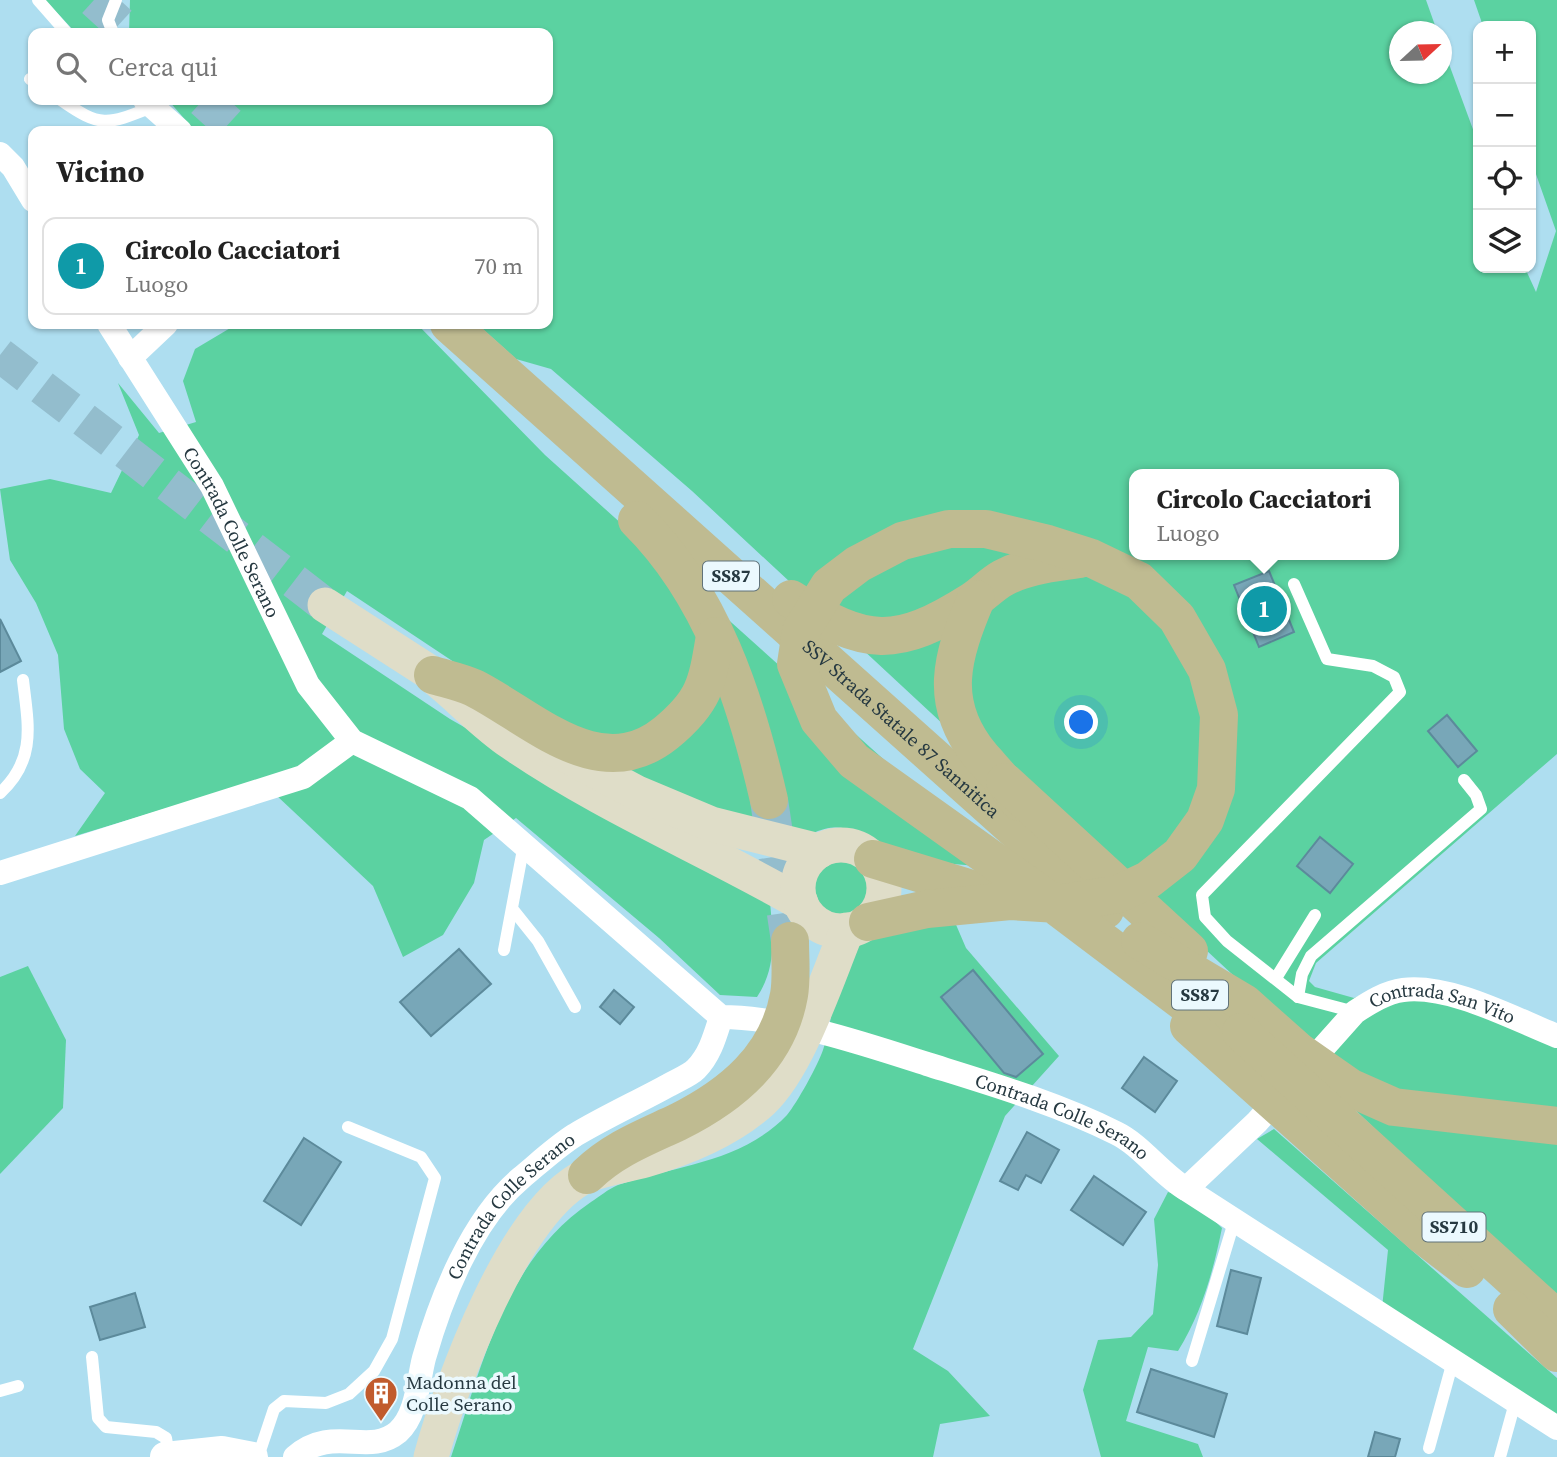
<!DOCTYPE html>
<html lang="it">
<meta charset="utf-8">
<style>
body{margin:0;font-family:"Source Serif 4",serif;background:#f2f2f2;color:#222}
.controls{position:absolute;right:21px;top:21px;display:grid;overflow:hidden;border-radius:14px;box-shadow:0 2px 5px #0004}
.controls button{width:63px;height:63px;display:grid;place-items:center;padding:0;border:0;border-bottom:2px solid #e0e0e0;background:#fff;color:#222;font:35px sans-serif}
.compass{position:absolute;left:1389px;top:21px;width:63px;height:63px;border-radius:50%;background:#fff;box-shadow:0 2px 5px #0004;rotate:68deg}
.you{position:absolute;left:1082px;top:723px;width:24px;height:24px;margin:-18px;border:5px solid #fff;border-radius:50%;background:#1a73e8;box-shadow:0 0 0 10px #1a73e833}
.badge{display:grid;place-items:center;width:46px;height:46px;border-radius:50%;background:#0b8043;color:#fff;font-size:23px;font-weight:700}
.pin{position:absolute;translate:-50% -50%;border:4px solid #fff;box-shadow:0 2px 7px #0006}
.popup{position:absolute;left:1129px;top:469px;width:270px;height:91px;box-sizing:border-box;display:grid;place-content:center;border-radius:14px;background:#fff;filter:drop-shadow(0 2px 5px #0005);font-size:23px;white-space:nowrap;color:#767676}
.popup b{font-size:26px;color:#222}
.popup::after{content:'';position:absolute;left:50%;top:100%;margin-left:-14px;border:14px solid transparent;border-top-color:#fff}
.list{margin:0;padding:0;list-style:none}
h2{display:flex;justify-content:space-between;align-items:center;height:91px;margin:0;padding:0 28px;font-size:30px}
h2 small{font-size:23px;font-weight:400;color:#767676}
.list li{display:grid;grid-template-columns:46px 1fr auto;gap:21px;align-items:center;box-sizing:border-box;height:98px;margin:0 14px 14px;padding:0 14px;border:2px solid #e0e0e0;border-radius:14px}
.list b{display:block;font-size:26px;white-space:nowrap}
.list p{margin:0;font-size:23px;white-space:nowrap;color:#767676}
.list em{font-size:23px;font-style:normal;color:#767676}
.icon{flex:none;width:38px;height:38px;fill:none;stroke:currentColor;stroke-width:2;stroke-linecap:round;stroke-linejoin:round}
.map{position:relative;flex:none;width:1557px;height:1457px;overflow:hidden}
.search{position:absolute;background:#fff;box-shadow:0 2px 5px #0004;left:28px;top:28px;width:525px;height:77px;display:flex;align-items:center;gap:18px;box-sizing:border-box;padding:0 24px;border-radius:14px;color:#767676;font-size:26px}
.panel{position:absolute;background:#fff;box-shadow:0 2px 5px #0004;left:28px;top:126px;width:525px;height:203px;border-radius:14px}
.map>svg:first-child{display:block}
.green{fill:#5bd2a1;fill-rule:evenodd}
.building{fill:#78a7b8;stroke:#5c8a9b;stroke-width:2}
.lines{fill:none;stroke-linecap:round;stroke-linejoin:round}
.secondary-tunnel{stroke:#93bdcd;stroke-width:35;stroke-dasharray:35 18;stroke-linecap:butt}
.primary-tunnel{stroke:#93bdcd;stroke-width:38;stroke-dasharray:38 19;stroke-linecap:butt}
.service{stroke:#fff;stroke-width:12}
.minor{stroke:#fff;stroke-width:24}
.tertiary{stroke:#fff;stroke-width:30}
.secondary{stroke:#dfddc8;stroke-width:35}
.primary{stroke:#bfbb91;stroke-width:38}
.labels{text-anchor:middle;stroke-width:7;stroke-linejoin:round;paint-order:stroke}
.shield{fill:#ebf9fe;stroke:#61737a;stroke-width:2}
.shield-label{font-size:18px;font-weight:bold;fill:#263941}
.street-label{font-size:19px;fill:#263941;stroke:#ebf9fe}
.poi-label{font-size:19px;fill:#263941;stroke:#ebf9fe;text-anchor:start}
</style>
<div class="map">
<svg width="1557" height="1457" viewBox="0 0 1557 1457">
<rect width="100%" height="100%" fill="#aedef0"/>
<!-- green -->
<g class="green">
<polygon points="45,0 110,0 109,33 76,33"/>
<path d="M130,0H1426L1437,31L1400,32V74H1442V45L1478,143V268H1525L1536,292L1556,231L1531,160V26H1483L1474,0H1557V754L1316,963L1309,981L1315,987L1354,998L1380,987L1557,1024V1302L1350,1105L1289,1027L1024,781L945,726L692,491L551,369L516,359L477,324H548V131H195L168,100H548V33H129ZM1134,474H1394V555H1134Z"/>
<path d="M237,324H417L545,455L970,837L974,866C952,863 924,863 903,856C869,845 852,814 811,834L650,792L347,591L322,634L450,719L770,902C773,936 777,967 757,997L720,995L659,938L516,818L484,840L474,883L443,935L403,957L373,886L260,780L75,836L105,793L80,769L64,729L58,655L36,603L10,560L0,489L50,479L111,493L139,435L118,383L159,433L196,422L183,381L195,349Z"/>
<circle cx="840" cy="888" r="31"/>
<path d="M954,920L966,948L1059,1056L1005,1116L913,1349L948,1371L990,1416L940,1424L933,1457H451C483,1364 504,1261 591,1202C599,1197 608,1189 618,1185C677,1165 741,1163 787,1115C797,1103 818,1065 823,1050C833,1021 836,961 861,942C885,924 926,925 954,920Z"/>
<polygon points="28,966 66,1040 63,1108 0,1174 0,977"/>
<polygon points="1274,1129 1557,1378 1557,1421 1382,1308 1388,1250 1257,1139"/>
<path d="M1168,1192L1193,1200L1222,1228C1213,1272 1202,1312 1178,1351L1148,1347L1126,1421L1198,1444L1203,1457H1101L1083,1390L1098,1340L1131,1337L1153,1314L1158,1265L1154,1219Z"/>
</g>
<!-- building -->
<g class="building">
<polygon points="1269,571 1294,632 1259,647 1234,585"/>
<polygon points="0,619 21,661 0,672"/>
<polygon points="1447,715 1477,751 1458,767 1428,731"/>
<polygon points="1320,837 1353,864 1330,893 1297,866"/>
<polygon points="459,949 491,984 431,1036 400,1002"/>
<polygon points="973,970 1043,1054 1016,1077 1004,1073 941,997"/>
<polygon points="614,990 634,1007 620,1024 600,1007"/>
<polygon points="1144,1057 1177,1081 1155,1112 1122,1088"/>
<polygon points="1027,1132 1059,1150 1041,1183 1026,1175 1018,1190 1000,1181"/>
<polygon points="304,1138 341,1162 301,1225 264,1201"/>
<polygon points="1094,1176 1146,1212 1123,1245 1071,1210"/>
<polygon points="1231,1270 1261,1278 1247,1334 1217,1326"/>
<polygon points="135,1293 145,1327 100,1340 90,1307"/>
<polygon points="1151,1369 1227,1394 1214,1437 1137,1412"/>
<polygon points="1375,1432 1400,1439 1395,1457 1368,1457"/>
</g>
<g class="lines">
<!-- secondary-tunnel -->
<g class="secondary-tunnel">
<polyline points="94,0 130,33"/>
<polyline points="203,100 237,131"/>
<polyline points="0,355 325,605"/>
</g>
<!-- primary-tunnel -->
<polyline class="primary-tunnel" points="769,800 790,941"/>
<!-- service -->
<g class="service">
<polyline points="38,0 67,33"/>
<polyline points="113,33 108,20 116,0"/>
<polyline points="30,79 33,81"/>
<path d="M61,100C101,128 107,125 152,107"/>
<polyline points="1294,584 1327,659 1373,666 1394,677 1400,692 1202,895 1205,917 1227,941 1298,997 1355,1012"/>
<path d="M0,793C37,759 28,724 23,680"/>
<polyline points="514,911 538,941 575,1007"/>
<polyline points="504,950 524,844"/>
<polyline points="1276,978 1315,915"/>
<polyline points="1298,997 1302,974 1311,956 1481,809 1476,795 1464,780"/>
<polyline points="92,1357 98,1418 106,1427 156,1432 166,1438 169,1456"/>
<polyline points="1192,1361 1234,1222"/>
<polyline points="0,1391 18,1386"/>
<polyline points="1429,1448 1453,1361"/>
<polyline points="258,1457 274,1409 284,1401 326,1403 349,1394 374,1371 392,1339 435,1178 421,1157 348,1127"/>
<polyline points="1500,1457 1516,1399"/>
</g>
<!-- minor -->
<g class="minor">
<polyline points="145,100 180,131"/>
<polyline points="0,154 13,167 33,200"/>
<path id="s1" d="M109,324L212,486L308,685L352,741L470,798L721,1017C785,1017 865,1044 927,1064C991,1084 1056,1103 1116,1133C1141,1145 1161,1174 1186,1189L1257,1122L1355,1012C1369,1003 1386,992 1403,990C1450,984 1514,1019 1557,1036"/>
<polyline points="130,358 166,324"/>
<polyline points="0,873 303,777 352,741"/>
<polyline points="1186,1189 1557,1428"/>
<path id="s2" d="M295,1457C333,1424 368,1457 398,1432C417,1415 418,1381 424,1358C441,1298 472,1219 521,1178C538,1164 556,1147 575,1135C605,1117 638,1102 669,1085C677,1080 689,1076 696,1069C710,1055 715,1036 721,1017"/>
</g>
<!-- tertiary -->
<polyline class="tertiary" points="165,1457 222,1451 253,1457"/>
<!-- secondary -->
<g class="secondary">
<polyline points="325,605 457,690"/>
<path d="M435,678C461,699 485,725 512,743C604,806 705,848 801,903"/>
<polyline points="553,748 637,793 711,824 819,851"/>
<circle cx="841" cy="888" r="43"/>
<path d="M431,1457C451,1384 515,1206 588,1175C606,1168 626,1165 645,1160C687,1148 729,1131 762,1101C799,1066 827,978 847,930"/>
</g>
<!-- primary -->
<g class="primary">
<path id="s3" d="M449,324L1105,910"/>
<path d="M637,520C712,594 746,700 769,800"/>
<path d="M791,599C866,647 896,649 972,601C983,594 992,584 1003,578C1027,565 1054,563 1080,559"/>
<path d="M976,599C952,656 937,703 981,756C994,771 1008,785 1019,802"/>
<path d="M433,675C446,679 461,682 474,688C533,718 599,787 666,733C705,701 707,684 715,636"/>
<polyline points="1005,782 1189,951"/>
<polyline points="873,859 991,895"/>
<polyline points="868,922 927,909 1010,901 1058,904 1118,894 1148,880 1180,855 1205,820 1216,789 1219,715 1207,670 1177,618 1139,581 1089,557 1048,544 986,529 949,529 902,541 858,564 829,586 801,631 796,664 819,720 854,761 1043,896 1190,1007 1261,1049"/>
<polyline points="1140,941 1244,1003 1298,1051 1351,1088 1394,1107 1557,1126"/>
<polyline points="1189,1026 1424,1236 1467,1269"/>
<polyline points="1241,1032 1557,1319"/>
<path d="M587,1175C614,1149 644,1138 678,1122C732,1095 778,1057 789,995C792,978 790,958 790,941"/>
<polyline points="1512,1309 1557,1353"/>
</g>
</g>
<!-- icons -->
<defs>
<symbol id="building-pin" viewBox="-11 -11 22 30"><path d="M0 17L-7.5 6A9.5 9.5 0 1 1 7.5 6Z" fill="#c15b2d" stroke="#ebf9fe"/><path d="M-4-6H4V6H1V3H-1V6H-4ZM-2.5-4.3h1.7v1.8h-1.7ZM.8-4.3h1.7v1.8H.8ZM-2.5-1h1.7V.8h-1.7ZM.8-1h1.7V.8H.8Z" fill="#fff"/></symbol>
</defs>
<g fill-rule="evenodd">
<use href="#building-pin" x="362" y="1374" width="38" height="52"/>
</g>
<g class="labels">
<!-- shield labels -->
<g class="shield">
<rect x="703" y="561.5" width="56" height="29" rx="5"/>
<rect x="1172" y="980.5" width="56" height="29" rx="5"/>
<rect x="1422.5" y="1212.5" width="63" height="29" rx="5"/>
</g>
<g class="shield-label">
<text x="731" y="582">SS87</text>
<text x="1200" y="1001">SS87</text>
<text x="1454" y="1233">SS710</text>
</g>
<!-- street labels -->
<g class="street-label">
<text dy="7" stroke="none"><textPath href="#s1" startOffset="242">Contrada Colle Serano</textPath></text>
<text dy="7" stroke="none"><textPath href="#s3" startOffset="607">SSV Strada Statale 87 Sannitica</textPath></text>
<text dy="7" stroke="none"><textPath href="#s1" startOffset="1790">Contrada San Vito</textPath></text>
<text dy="7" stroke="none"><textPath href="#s1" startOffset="1306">Contrada Colle Serano</textPath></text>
<text dy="7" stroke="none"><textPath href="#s2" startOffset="368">Contrada Colle Serano</textPath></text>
</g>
<!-- poi labels -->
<g class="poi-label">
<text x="406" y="1389">Madonna del<tspan x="406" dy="22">Colle Serano</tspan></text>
</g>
</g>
</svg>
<div class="controls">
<button>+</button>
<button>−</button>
<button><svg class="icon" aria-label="locate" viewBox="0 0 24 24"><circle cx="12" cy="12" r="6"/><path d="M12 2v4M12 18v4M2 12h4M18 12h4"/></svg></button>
<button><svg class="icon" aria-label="layers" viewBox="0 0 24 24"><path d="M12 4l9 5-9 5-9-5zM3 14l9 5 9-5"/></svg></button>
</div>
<svg class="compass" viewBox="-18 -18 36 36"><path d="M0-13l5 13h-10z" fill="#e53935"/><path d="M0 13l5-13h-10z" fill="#767676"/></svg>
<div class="you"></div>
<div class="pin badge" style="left:1264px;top:609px;background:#0f9aa8">1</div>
<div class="popup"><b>Circolo Cacciatori</b>Luogo</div>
<div class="search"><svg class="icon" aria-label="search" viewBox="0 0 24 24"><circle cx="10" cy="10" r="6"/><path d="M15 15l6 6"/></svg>Cerca qui</div>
<section class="panel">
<h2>Vicino<small></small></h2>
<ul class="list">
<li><span class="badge" style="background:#0f9aa8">1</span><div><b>Circolo Cacciatori</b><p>Luogo</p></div><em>70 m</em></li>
</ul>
</section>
</div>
